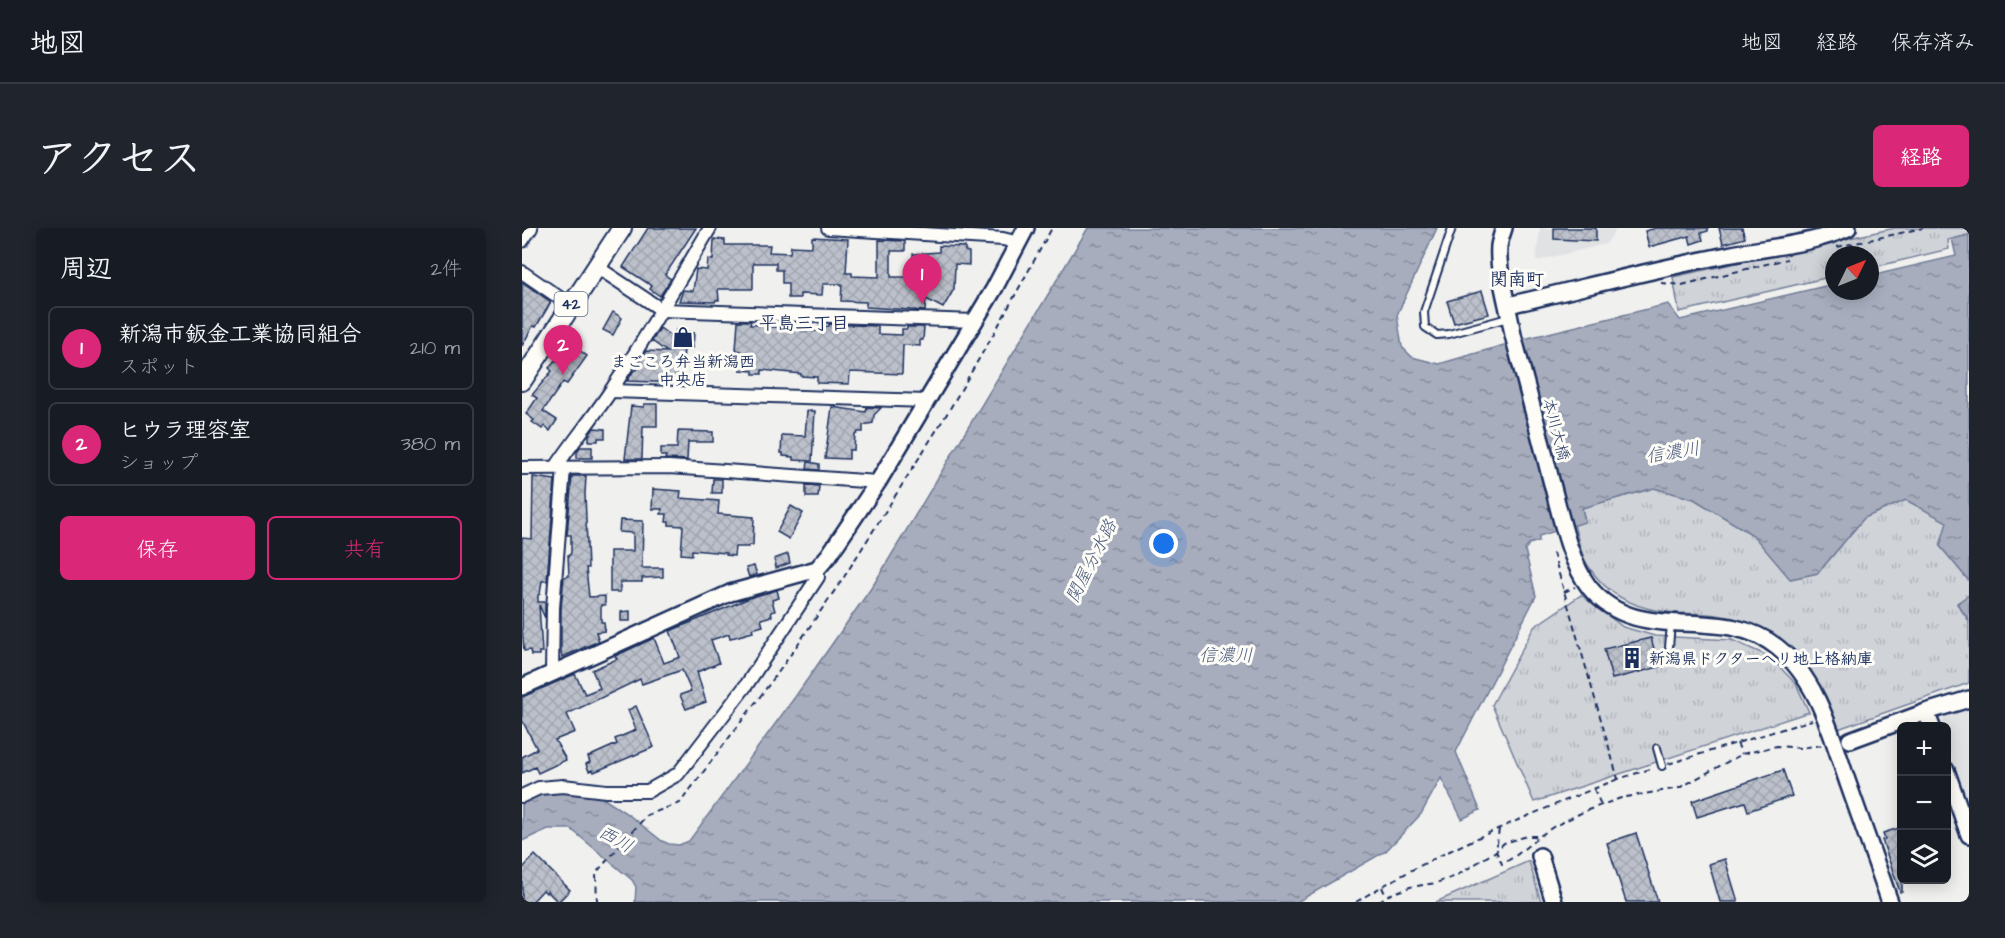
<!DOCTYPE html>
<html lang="ja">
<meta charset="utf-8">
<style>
body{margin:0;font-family:"Architects Daughter","Klee One",sans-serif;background:#20242c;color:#f1f3f6}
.controls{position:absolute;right:18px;bottom:18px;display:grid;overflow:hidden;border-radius:9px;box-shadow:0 3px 15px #0003}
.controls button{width:54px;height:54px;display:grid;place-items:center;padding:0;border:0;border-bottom:2px solid #363941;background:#171b24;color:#f1f3f6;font:30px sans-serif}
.compass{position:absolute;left:1303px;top:18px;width:54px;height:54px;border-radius:50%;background:#171b24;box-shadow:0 3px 15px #0003;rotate:47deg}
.you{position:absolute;left:642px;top:316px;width:21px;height:21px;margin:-15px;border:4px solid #fff;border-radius:50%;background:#1a73e8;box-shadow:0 0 0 9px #1a73e833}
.badge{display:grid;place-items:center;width:39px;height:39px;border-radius:50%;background:#db2777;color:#fff;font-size:20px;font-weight:700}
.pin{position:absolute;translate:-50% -50px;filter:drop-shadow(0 2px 3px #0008)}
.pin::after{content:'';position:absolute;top:32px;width:21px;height:18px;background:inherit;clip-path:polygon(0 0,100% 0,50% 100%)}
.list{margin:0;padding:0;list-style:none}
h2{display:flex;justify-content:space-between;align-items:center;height:78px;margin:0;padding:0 24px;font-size:26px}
h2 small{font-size:20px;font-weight:400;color:#9ea1a6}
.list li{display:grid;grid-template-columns:39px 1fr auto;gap:18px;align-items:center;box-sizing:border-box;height:84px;margin:0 12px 12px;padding:0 12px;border:2px solid #363941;border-radius:9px}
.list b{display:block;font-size:22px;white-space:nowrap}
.list p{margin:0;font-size:20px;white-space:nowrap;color:#9ea1a6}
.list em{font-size:20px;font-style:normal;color:#9ea1a6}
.actions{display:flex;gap:12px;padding:18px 24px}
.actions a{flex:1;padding:14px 0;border:2px solid #db2777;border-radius:9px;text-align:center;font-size:21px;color:#db2777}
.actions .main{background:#db2777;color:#fff}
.icon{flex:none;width:33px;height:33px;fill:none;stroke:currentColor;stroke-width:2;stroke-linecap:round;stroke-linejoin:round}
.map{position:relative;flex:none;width:1447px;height:674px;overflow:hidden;border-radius:9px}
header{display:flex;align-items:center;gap:36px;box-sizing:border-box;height:84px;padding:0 30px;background:#171b24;border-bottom:2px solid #363941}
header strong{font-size:28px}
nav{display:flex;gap:33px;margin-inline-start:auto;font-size:21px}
.intro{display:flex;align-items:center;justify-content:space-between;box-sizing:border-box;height:144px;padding:0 36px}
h1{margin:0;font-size:42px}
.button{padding:15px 27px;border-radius:9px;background:#db2777;color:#fff;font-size:21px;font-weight:700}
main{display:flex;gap:36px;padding:0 36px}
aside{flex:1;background:#171b24;border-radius:9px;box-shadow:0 3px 15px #0003}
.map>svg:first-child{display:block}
.built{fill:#e0e2e3}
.grass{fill:url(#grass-tufts);stroke:#76819b;stroke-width:1.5}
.water{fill:url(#water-ripples);stroke:#6f7b97;stroke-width:1.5}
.building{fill:url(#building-cross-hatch);stroke:#1b2f5e;stroke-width:1.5}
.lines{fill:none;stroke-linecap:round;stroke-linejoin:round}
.service-casing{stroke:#1b2f5e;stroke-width:10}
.minor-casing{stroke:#1b2f5e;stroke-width:16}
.tertiary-casing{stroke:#1b2f5e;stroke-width:20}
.primary-casing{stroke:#1b2f5e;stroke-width:22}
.path{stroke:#1b2f5e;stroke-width:2;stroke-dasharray:6 4.5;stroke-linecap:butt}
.service{stroke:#fdfcf7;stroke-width:6}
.minor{stroke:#fdfcf7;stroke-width:12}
.tertiary{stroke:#fdfcf7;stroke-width:15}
.primary{stroke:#fdfcf7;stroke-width:18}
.labels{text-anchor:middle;stroke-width:6;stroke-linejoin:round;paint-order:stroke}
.shield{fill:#fdfcf7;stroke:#5f6c8c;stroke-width:1.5}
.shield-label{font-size:15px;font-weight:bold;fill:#1b2f5e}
.poi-label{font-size:16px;font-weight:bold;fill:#1b2f5e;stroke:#fdfcf7}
.street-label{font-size:16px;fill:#1b2f5e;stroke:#fdfcf7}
.neighbourhood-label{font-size:18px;font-weight:bold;fill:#1b2f5e;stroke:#fdfcf7}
.water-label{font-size:18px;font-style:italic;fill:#4c5b7f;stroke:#fdfcf7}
</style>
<header>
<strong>地図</strong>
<nav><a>地図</a><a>経路</a><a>保存済み</a></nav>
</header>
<div class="intro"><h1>アクセス</h1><a class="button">経路</a></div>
<main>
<aside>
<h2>周辺<small>2件</small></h2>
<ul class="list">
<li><span class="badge">1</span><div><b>新潟市鈑金工業協同組合</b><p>スポット</p></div><em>210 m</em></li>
<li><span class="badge">2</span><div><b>ヒウラ理容室</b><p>ショップ</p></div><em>380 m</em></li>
</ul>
<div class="actions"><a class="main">保存</a><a>共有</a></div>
</aside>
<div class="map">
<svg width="1447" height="674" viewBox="0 0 1447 674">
<defs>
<pattern id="grass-tufts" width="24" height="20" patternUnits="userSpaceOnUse" patternTransform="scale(1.5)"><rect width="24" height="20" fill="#d0d3d8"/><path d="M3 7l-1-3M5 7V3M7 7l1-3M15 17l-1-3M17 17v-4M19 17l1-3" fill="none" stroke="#b2b5bc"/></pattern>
<pattern id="water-ripples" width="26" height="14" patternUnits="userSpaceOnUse" patternTransform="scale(1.5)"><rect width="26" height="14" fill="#a7adbd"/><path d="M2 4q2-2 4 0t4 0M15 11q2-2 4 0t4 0" fill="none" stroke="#878d9d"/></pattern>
<pattern id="building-cross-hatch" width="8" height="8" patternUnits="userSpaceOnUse" patternTransform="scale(1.5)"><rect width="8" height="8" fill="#bbc0ca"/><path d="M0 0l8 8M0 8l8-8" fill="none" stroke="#a0a5b0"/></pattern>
</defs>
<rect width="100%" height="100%" fill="#f0f0ee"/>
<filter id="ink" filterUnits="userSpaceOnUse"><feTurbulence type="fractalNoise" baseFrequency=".0167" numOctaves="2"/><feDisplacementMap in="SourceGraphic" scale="12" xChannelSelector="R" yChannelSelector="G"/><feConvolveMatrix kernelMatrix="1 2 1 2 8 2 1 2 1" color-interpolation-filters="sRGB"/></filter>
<g filter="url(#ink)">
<!-- built -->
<g class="built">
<polygon points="1018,0 1095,0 1084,16 1014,33"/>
<polygon points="1447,479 1447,581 1425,517 1424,499 1419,499 1425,486"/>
</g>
<!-- grass -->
<g class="grass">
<polygon points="1373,0 1447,0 1447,7 1426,12 1427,21 1348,40 1348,27 1312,27 1312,48 1157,84 1151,49"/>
<path d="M1132,260L1172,271L1231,307L1269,351L1296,345L1342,290L1384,272L1426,294L1418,318L1447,353V367L1435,376L1447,393V455L1316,501C1305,476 1295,445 1275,425C1254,405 1222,390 1194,387C1182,385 1169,386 1157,385C1118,383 1086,370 1065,336C1058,325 1056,309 1052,297L1063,293L1060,280Z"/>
<polygon points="1059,367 1101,399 1133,408 1210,412 1248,429 1274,456 1287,484 1012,574 970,477 1012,399"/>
<polygon points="1007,633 1019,674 914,674"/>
</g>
<!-- water -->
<g class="water">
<polygon points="566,0 915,0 875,87 880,119 890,129 917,136 1006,110 1146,76 1158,92 1312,56 1312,63 1348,63 1348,48 1434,28 1430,11 1447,7 1447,353 1418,318 1425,294 1384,272 1342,290 1296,345 1268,351 1231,307 1172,271 1132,260 1060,280 1063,294 1017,308 1017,313 1007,316 1003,322 1014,368 934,524 958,582 940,591 919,550 899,586 864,623 775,674 113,674 114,659 110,652 49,601 26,601 0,613 0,571 21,563 67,564 79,569 107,587 140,613 147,616 157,617 167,613 273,469 352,356"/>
<polygon points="1447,367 1447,393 1435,375"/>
</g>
<!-- building -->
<g class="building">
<polygon points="126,0 174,0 143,47 149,51 138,68 128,61 130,58 101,39"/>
<polygon points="1032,0 1074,0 1074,13 1032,11"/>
<polygon points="1134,0 1186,0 1186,3 1179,5 1181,12 1169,16 1167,8 1127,19 1123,3"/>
<polygon points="1197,0 1220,0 1223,10 1201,16"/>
<polygon points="290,9 326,11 324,45 330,45 330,48 357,49 357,12 383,13 383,23 369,23 369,49 391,49 391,26 417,24 417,18 443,19 443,23 447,24 447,37 433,36 432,61 421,80 404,71 403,83 344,79 344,74 319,73 320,56 301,56 300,67 278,66 278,70 266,70 266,55 260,55 260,42 254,42 254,35 231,35 231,61 196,61 197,72 194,72 193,74 157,73 161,62 171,63 174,41 185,42 186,31 191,32 192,11 203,12 203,17 248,17 247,24 268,25 269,18 290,19"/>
<polygon points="0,54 29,74 14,99 11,98 0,118"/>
<polygon points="960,63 967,86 932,95 925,73"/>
<polygon points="91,84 100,90 91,107 81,102"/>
<polygon points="216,93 229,93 228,97 242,97 242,99 279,99 279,103 297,103 297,99 307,98 307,96 356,98 356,106 380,107 380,101 385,101 385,99 402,99 401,112 398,112 398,118 381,117 380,146 328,144 327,156 295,155 295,149 279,148 279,146 240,142 240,146 231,146 231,143 218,142 219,123 214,122"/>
<polygon points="138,100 153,111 154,102 172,105 171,120 162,119 160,155 105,153 112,142 115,142 115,138 124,123 145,124 130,113"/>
<polygon points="49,116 65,128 45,156 41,154 21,183 35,192 28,203 22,198 20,201 10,194 12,192 4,186 15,170 10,167 30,143 27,140 33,132 36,134"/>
<polygon points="122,176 135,176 135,198 121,198 120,231 103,231 109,178 122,179"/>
<polygon points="310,179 344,184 345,179 359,180 352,187 351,195 341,197 341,204 336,204 335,206 333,206 332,222 327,222 327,231 303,230"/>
<polygon points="285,183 293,183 290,233 271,232 271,229 261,228 261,225 259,225 260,207 283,208"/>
<polygon points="72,200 83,201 83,210 76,210 76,213 67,213 67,207"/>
<polygon points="156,203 191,204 191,214 166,214 165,232 143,231 144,228 139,228 139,220 155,220"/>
<polygon points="58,219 70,219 70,230 55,230 55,224"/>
<polygon points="286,234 297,236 297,242 285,241"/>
<polygon points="50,248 64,248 63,266 66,340 64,340 67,369 83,368 83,377 79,377 79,394 82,394 83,403 74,404 77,413 40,429 39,425 39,380 42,349 47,348 46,327 48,327 49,324 49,307 45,307"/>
<polygon points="11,249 33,252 25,353 20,353 18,366 16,367 16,374 23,374 23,390 17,377 20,424 17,424 17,427 9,427 8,422 2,423 0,400 0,310 10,311"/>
<polygon points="191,251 200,251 200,265 190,265"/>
<polygon points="284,257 297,258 296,269 284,269"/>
<polygon points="131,261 159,263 158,270 197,273 196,286 232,289 231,317 227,317 227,319 213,319 212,328 204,327 204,325 170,322 170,327 159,326 161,298 147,297 147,294 144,294 145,286 139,286 140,281 130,281"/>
<polygon points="269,278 281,285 267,311 255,304"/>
<polygon points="98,292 121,293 120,340 141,340 141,349 120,350 120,354 98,354 98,364 88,364 88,323 111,323 111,305 97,304"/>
<polygon points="266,326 268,335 254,340 252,331"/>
<polygon points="232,338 235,346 227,349 224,340"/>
<polygon points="255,362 257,370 250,372 253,383 249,384 250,388 239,391 241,398 230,401 231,404 213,409 208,410 207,406 189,412 197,435 175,444 184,474 164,481 158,467 169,463 160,442 120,456 118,451 45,486 53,504 33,512 44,532 16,545 13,539 0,545 0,529 15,521 0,492 0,469 53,446 63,466 78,460 70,442 95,431 93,428 132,410 142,435 158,429 148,403 230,369"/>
<polygon points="108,383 108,393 99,393 99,384"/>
<polygon points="1129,410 1137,439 1090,451 1082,421"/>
<polygon points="114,478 132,519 72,544 71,542 67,543 64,536 68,534 66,529 95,516 93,511 114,502 106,482"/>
<polygon points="1261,542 1270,568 1226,583 1223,574 1175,589 1170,573"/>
<polygon points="1380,599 1380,664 1378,664 1360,612 1363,611 1361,605"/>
<polygon points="1114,605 1136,674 1104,674 1085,615"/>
<polygon points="13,627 48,662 36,674 25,663 24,665 21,662 10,674 0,674 0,641"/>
<polygon points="1203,631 1216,674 1198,674 1187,636"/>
</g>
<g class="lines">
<defs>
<g id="service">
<polyline points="930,0 902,84 903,99 915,107 927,106 986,90"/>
<polyline points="1147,419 1149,396"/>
<polyline points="1135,520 1140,538"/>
</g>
<g id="minor">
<polyline points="306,0 481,11 497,15"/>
<polyline points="0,13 9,0"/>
<polyline points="75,39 140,82 453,93"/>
<polyline points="0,44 48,77"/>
<polyline points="89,163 405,173"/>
<path d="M34,239C52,212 73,187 90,161C125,108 156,54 188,0"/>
<polyline points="0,240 147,239 356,254"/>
<polyline points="30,445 31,380 42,240"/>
<polyline points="0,568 17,560 41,558 84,563 126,563 156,546 225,456 296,349 295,341"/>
</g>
<g id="tertiary">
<path d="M982,0C980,6 978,12 977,18C975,45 987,80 991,107C1004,156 1017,204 1029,252C1038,284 1047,333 1067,359C1117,421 1197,373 1255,419C1297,452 1310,510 1327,558C1341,597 1354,635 1368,674"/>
<path d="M987,77C1060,60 1132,41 1205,27C1245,19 1289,17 1326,0"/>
<polyline points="0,459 208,365 295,341 307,327 356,254 472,61 504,0"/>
<polyline points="1404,484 1410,499"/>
<polyline points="1328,512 1404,484 1447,471"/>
<polyline points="1424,542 1447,607"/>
<polyline points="1018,628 1032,674"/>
</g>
<polyline id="primary" points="0,153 100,0"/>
</defs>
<!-- service casing -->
<use href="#service" class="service-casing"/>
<!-- minor casing -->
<use href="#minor" class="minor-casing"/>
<!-- tertiary casing -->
<use href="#tertiary" class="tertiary-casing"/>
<!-- primary casing -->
<use href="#primary" class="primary-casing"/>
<!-- path -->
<g class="path">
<polyline points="1315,19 1401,0"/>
<polyline points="1139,55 1160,57 1265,31"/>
<polyline points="1031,325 1096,551 1132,540"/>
<polyline points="1042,364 1053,359"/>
<polyline points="1215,515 1220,526"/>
<polyline points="1146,536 1290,492"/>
<polyline points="1072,561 1079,577"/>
<polyline points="977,601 974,623 980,636 992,629 1018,608"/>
<polyline points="860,659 864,668"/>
<polyline points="75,674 74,645 125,587 158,575 258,442 322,349 426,184 475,100 530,0"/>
<path d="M834,674C916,623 1007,587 1096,551"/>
<polyline points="857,674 864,668 888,659 914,655 934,648 974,623 982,615 1005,608 1018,608 1031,599 1063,583 1099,570 1157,560 1220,526 1255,518 1278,520 1301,517"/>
</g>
<!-- service -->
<use href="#service" class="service"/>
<!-- minor -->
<use href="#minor" class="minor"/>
<!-- tertiary -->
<use href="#tertiary" class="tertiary"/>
<!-- primary -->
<use href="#primary" class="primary"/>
</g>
</g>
<!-- icons -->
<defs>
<symbol id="shop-bare" viewBox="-9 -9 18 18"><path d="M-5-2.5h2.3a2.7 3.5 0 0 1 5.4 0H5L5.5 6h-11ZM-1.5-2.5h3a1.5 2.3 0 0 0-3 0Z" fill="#1b2f5e" stroke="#fdfcf7" stroke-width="2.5" paint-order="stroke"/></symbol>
<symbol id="building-bare" viewBox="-9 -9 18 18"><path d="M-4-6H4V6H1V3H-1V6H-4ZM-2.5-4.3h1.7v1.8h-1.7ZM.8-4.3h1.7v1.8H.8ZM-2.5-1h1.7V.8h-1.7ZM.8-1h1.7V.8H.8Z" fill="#1b2f5e" stroke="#fdfcf7" stroke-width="2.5" paint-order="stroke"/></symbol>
</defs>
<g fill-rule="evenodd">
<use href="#shop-bare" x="146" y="94" width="30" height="30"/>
<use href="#building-bare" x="1095" y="415" width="30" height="30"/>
</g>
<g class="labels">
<!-- shield labels -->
<rect class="shield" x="32.5" y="64" width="33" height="24" rx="4.5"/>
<g class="shield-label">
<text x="49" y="81">42</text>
</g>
<!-- poi labels -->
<g class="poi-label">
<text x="161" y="139">まごころ弁当新潟西<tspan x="161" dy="18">中央店</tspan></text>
<text x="1127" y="436" text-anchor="start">新潟県ドクターヘリ地上格納庫</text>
</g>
<!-- street labels -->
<g class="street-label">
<text transform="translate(1035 201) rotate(75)" y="6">本川大橋</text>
</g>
<!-- neighbourhood labels -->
<g class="neighbourhood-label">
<text x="995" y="57">関南町</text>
<text x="282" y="101">平島三丁目</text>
</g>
<!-- water labels -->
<g class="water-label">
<text transform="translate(1151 224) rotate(-9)" y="6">信濃川</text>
<text transform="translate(569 333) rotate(-63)" y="6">関屋分水路</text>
<text x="704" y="433">信濃川</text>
<text transform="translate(94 611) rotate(29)" y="6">西川</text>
</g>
</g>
</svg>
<div class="controls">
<button>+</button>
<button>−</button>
<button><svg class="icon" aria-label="layers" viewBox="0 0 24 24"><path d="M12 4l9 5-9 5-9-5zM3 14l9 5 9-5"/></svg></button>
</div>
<svg class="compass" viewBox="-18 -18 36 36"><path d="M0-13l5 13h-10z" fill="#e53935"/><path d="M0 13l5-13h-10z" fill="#9ea1a6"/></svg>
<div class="you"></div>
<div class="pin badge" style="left:400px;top:76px">1</div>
<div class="pin badge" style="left:41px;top:147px">2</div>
</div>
</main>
